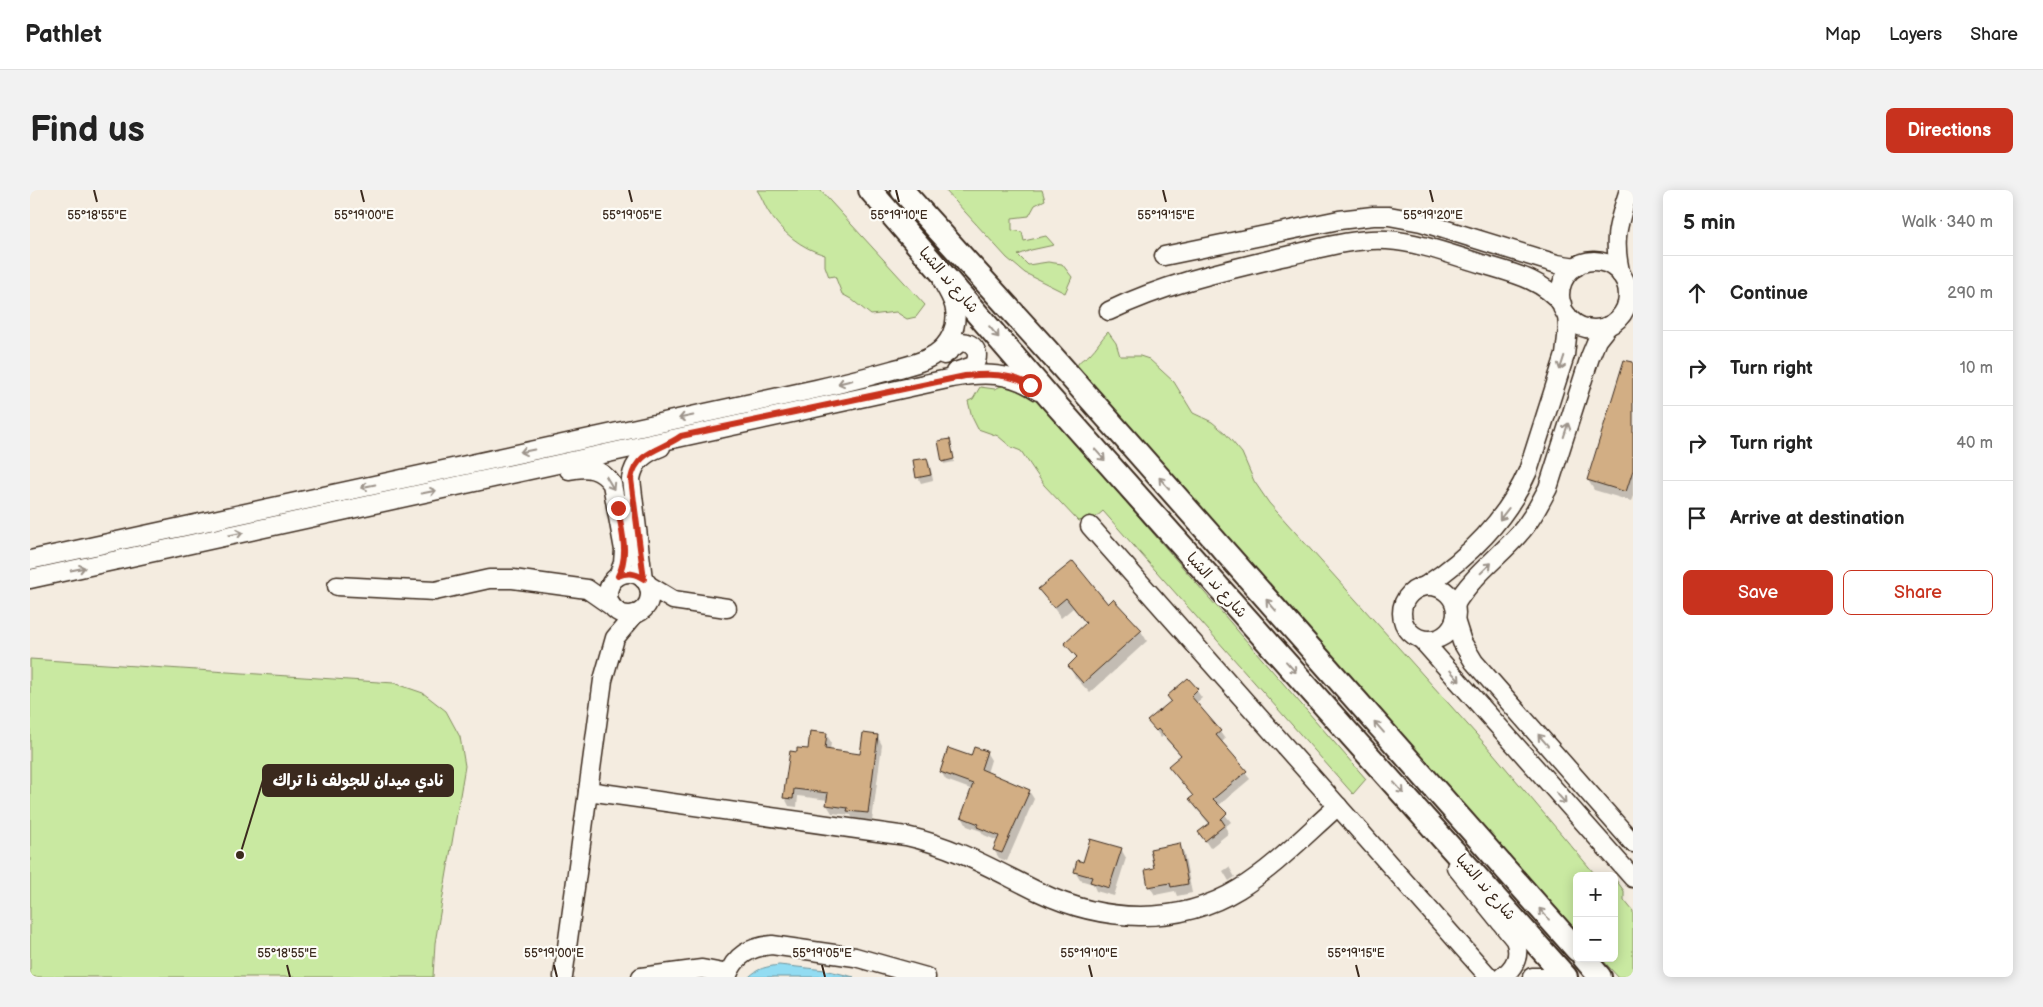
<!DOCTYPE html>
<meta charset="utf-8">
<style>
body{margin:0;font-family:"Balsamiq Sans","Playpen Sans Arabic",sans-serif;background:#f2f2f2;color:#222}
.controls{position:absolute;right:15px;bottom:15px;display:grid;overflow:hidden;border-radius:8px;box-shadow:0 2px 12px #0003}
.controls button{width:45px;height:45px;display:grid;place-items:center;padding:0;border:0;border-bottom:1px solid #e0e0e0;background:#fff;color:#222;font:25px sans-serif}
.stop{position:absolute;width:15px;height:15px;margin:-11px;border:4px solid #c8321e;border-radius:50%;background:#fff}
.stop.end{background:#c8321e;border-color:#fff;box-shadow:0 1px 5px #0008}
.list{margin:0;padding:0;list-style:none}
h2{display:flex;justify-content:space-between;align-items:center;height:65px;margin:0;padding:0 20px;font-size:21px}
h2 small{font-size:16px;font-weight:400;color:#767676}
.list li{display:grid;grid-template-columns:32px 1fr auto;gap:15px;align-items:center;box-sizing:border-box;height:75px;padding:0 20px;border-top:1px solid #e0e0e0}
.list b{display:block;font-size:19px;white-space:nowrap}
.list em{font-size:16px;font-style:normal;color:#767676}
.actions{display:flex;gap:10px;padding:15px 20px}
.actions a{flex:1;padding:11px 0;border:1px solid #c8321e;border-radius:8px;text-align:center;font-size:18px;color:#c8321e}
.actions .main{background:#c8321e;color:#fff}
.icon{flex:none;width:28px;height:28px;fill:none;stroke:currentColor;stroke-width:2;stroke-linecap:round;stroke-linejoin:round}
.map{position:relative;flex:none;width:1603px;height:787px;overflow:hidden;border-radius:8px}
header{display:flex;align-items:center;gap:30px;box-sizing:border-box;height:70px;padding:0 25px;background:#fff;border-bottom:1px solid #e0e0e0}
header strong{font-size:24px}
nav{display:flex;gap:28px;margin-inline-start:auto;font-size:18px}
.intro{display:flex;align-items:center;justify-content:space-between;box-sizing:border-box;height:120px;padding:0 30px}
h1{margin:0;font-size:35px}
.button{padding:12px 22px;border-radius:8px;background:#c8321e;color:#fff;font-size:18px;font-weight:700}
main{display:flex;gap:30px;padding:0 30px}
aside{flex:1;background:#fff;border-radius:8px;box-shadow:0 2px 12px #0003}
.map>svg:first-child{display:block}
.green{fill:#c9e9a1;stroke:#828a60}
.water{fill:#92dcf2;stroke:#6f959d}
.shadow{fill:#0003}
.building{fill:#d2ae84;stroke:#3b2a1e}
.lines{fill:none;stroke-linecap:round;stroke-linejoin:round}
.minor-casing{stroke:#3b2a1e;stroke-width:21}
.major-casing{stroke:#3b2a1e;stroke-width:26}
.minor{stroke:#fdfcf7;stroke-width:18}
.major{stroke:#fdfcf7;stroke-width:22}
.oneway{stroke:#9c938a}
.route{stroke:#c8321e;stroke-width:6}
.ticks{fill:none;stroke:#3b2a1e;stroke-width:2}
.labels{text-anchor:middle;stroke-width:4.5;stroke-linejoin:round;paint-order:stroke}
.street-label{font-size:15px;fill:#3b2a1e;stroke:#fdfcf7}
.ticks-label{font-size:12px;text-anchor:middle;fill:#3b2a1e;stroke:#fdfcf7;stroke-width:4.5;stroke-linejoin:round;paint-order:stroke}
.leader{fill:none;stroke:#3b2a1e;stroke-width:2}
.callout-dot{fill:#3b2a1e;stroke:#fdfcf7;stroke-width:2}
.callout{fill:#3b2a1e;stroke:#3b2a1e;stroke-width:2}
.callout-label{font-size:16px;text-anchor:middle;font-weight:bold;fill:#fff}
</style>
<header>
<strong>Pathlet</strong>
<nav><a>Map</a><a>Layers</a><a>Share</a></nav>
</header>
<div class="intro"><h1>Find us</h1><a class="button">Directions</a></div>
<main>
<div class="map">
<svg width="1603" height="787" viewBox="0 0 1603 787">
<rect width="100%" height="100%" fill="#f4ece0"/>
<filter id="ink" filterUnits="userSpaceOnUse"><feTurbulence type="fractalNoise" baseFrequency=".02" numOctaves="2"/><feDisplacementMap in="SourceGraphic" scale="10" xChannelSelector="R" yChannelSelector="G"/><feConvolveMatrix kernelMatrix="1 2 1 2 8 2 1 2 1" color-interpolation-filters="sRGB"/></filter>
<g filter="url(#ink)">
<!-- green -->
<g class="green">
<path d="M727,0H790L895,115L886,127L877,129L866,122L841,125L821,109L812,104L805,86L799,87L795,76V65C771,58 751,42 738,21C734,14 732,7 727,0Z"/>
<polygon points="915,0 1012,0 1015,10 1005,15 999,26 982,28 982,40 992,42 994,51 1016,46 1024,55 1001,60 988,65 998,75 1018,72 1032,74 1042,87 1035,103 995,83 977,68"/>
<path d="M1078,142L1086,153L1090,166H1110L1119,169L1144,192L1163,223L1182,232L1195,243L1212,263L1224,291L1239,313L1463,563L1564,683L1569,686H1547V741L1046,178C1050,168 1054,170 1060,164C1067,157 1071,149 1078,142Z"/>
<polygon points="979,192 1006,208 1336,589 1323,604 1073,321 1065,328 1048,331 1014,295 991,261 981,257 968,246 948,239 942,227 938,211 943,209 950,197 965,199"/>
<polygon points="0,469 364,493 393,503 416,521 430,547 435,576 405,753 403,787 0,787"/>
<polygon points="1584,690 1586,690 1594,701 1594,710 1603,721 1603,787 1588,787 1571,768 1584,768"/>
</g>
<!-- water -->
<path class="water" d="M749,775L795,780L824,787H719C728,778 736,777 749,775Z"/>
<!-- shadow -->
<g class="shadow">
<polygon points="1603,174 1603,306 1601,311 1564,300 1558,290"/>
<polygon points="920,250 924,272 914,274 913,271"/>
<polygon points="896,269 900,275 903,290 891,293 888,287"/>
<polygon points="1010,399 1078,415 1111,441 1117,451 1060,503 1045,487 1039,476 1047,469 1036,453 1057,435 1043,418 1031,428"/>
<polygon points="1158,489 1172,508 1166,513 1190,542 1195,549 1191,553 1220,589 1188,616 1201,632 1195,637 1199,643 1180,658 1170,643 1180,635 1165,617 1161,610 1164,607 1139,576 1151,566 1133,546 1131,548 1119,531 1142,512 1138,506"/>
<polygon points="796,544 801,552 800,561 831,565 848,547 852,555 842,631 823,629 821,625 802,623 797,615 798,610 768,606 767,617 759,616 755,608 768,563 779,560"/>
<polygon points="956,562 961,570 957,583 999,601 1004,609 977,671 969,668 964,660 968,651 954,645 951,641 937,636 932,627 943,600 916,590 911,582"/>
<polygon points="1149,654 1154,663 1162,703 1147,706 1145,701 1125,705 1120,697 1116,681 1125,679"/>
<polygon points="1091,659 1096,668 1084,706 1066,701 1063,694 1050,690 1045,682 1054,673"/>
<polygon points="1199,677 1205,687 1199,691 1193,681"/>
</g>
<!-- building -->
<g class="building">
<polygon points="1594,170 1603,172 1603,280 1596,302 1557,290"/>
<polygon points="920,249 924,269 912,272 908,251"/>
<polygon points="897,268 901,285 886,288 883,270"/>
<polygon points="1043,371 1078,414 1083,409 1112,440 1053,493 1038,476 1047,467 1034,453 1056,433 1036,408 1024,418 1008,399"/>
<polygon points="1158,488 1168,499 1161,506 1191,541 1186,545 1217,581 1183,609 1197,623 1191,629 1195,635 1175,651 1168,642 1180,633 1159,609 1163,606 1138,576 1151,565 1128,539 1126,541 1117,531 1141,511 1137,506"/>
<polygon points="780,541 797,543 795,559 830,564 833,543 848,545 838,623 817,621 818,618 796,615 798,603 764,599 763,609 753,608 760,561 767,562 767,558 778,559"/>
<polygon points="944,557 957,561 951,579 1000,600 972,663 963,660 969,646 947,637 949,634 931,627 943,594 910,582 918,558 941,566"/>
<polygon points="1060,649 1092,658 1079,698 1060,692 1062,687 1044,682 1047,670 1053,672"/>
<polygon points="1150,653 1158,694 1141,697 1140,693 1118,697 1115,680 1124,678 1120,659"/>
</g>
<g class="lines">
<defs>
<g id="minor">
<polyline points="1134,66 1309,30 1343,26 1359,26 1391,32 1527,74 1546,77"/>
<circle cx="1564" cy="105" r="34"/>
<path d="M1591,85C1582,50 1588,34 1599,0"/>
<path d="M1079,121C1137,93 1197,80 1260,65C1291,58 1324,48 1357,50C1389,52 1422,65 1452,74C1482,83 1512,89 1532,114"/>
<path d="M914,165L930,152C945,152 952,165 943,176L925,182"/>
<path d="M539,280C557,276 571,278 582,294L594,360L593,373L588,386"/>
<polyline points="1060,336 1459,787"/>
<path d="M0,370L786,199C812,193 837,187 862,180C876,176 893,173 905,164C919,155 928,137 925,120C924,110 917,101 913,92"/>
<circle cx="599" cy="404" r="21"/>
<path d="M0,389L922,188C953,182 981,182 1008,201"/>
<path d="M613,389L601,289C604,271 615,263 631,257"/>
<polyline points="618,395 643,410 697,418"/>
<circle cx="1399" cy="423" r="27"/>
<polyline points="307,396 405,401 459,389 483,389 557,399 580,415"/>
<path d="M1395,396C1438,368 1477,329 1498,281L1535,165L1538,138L1537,125"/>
<path d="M1425,415C1441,387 1468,368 1489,344C1501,331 1509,315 1518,298L1560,167L1567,150L1578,136"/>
<polyline points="1425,430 1432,452 1444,472 1603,653"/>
<polyline points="1392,450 1603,688"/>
<path d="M558,601L876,646C926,657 964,680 1009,702C1072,732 1147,737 1209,699C1245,677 1276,644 1308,616"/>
<path d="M1426,677L1485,750C1491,766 1485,777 1472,787"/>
<polyline points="533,787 573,490 585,448 605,424"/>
<polyline points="611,787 672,779 698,784"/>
<path d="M697,787C705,765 720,757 742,755L825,767L896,787"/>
<polyline points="1502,787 1514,787"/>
</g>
<g id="major">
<polyline points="840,0 1021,209 1536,787"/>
<polyline points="872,0 1016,159 1547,760"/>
<polyline points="1554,768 1570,787"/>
</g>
</defs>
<!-- minor casing -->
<use href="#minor" class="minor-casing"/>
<!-- major casing -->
<use href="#major" class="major-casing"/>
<!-- minor -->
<use href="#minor" class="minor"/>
<!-- major -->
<use href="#major" class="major"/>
</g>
<!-- one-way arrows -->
<defs><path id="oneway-shaft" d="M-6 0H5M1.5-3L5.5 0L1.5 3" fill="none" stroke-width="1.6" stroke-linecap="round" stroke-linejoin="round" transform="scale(1.25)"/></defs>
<g class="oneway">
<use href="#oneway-shaft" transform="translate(964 142) rotate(50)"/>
<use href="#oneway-shaft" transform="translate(1532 173) rotate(108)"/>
<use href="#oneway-shaft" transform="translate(815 192) rotate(167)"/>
<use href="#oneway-shaft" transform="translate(656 227) rotate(168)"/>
<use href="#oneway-shaft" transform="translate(1536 240) rotate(-72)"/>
<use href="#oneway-shaft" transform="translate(497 261) rotate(168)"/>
<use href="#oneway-shaft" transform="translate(1070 265) rotate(48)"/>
<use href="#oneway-shaft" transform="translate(580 293) rotate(59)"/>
<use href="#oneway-shaft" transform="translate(1134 293) rotate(-131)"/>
<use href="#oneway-shaft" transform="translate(338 296) rotate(168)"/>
<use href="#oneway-shaft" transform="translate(399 302) rotate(-12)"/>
<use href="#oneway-shaft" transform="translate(1474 324) rotate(128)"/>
<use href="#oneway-shaft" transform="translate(206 344) rotate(-12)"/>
<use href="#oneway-shaft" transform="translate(1456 378) rotate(-44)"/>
<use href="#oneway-shaft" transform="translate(48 379) rotate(-12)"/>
<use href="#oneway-shaft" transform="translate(1241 415) rotate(-131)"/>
<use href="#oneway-shaft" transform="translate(1261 477) rotate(48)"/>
<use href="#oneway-shaft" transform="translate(1425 486) rotate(49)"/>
<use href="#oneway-shaft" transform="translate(1349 537) rotate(-131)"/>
<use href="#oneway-shaft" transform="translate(1513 550) rotate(-131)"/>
<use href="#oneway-shaft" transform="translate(1369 598) rotate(48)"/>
<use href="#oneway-shaft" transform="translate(1531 608) rotate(49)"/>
<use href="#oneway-shaft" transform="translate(1514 724) rotate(-131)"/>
</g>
</g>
<g class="lines" filter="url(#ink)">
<!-- route -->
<path class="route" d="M588,318C591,340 600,364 588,386C598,382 605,383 614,389L601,289C606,261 632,260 651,246L935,186C958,184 979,183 1000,195"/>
</g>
<!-- ticks -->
<path class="ticks" d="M64,0L67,12M331,0L334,12M599,0L602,12M866,0L869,12M1133,0L1136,12M1400,0L1403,12M257,775L260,787M524,775L527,787M792,775L795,787M1059,775L1062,787M1326,775L1329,787"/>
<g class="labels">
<!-- street labels -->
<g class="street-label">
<text transform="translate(919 90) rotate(49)" y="5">شارع ند الشبا</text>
<text transform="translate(1187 395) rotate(48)" y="5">شارع ند الشبا</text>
<text transform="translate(1456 697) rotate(49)" y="5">شارع ند الشبا</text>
</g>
</g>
<g class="ticks-label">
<text x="67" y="29">55°18'55"E</text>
<text x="334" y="29">55°19'00"E</text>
<text x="602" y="29">55°19'05"E</text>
<text x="869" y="29">55°19'10"E</text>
<text x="1136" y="29">55°19'15"E</text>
<text x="1403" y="29">55°19'20"E</text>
<text x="257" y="767">55°18'55"E</text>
<text x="524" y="767">55°19'00"E</text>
<text x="792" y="767">55°19'05"E</text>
<text x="1059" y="767">55°19'10"E</text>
<text x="1326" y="767">55°19'15"E</text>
</g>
<!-- callouts -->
<path class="leader" d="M210 665L233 590"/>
<circle class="callout-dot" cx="210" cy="665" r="5"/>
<rect class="callout" x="233" y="575" width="190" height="31" rx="5"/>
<g class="callout-label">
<text x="328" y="596">نادي ميدان للجولف ذا تراك</text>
</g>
</svg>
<div class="controls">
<button>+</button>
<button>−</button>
</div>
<div class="stop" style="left:1000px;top:195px"></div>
<div class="stop end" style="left:588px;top:318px"></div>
</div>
<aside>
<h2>5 min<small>Walk · 340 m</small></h2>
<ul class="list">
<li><svg class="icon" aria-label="ahead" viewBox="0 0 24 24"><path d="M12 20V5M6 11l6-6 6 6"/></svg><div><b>Continue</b></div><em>290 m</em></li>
<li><svg class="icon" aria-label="right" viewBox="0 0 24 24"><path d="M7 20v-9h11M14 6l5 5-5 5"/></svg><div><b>Turn right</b></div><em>10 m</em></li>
<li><svg class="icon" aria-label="right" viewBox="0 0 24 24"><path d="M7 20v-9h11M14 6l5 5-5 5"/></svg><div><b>Turn right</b></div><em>40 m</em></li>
<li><svg class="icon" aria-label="arrive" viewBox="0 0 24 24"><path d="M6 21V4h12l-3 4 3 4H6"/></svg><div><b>Arrive at destination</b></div></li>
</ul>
<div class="actions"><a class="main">Save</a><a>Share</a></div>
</aside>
</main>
